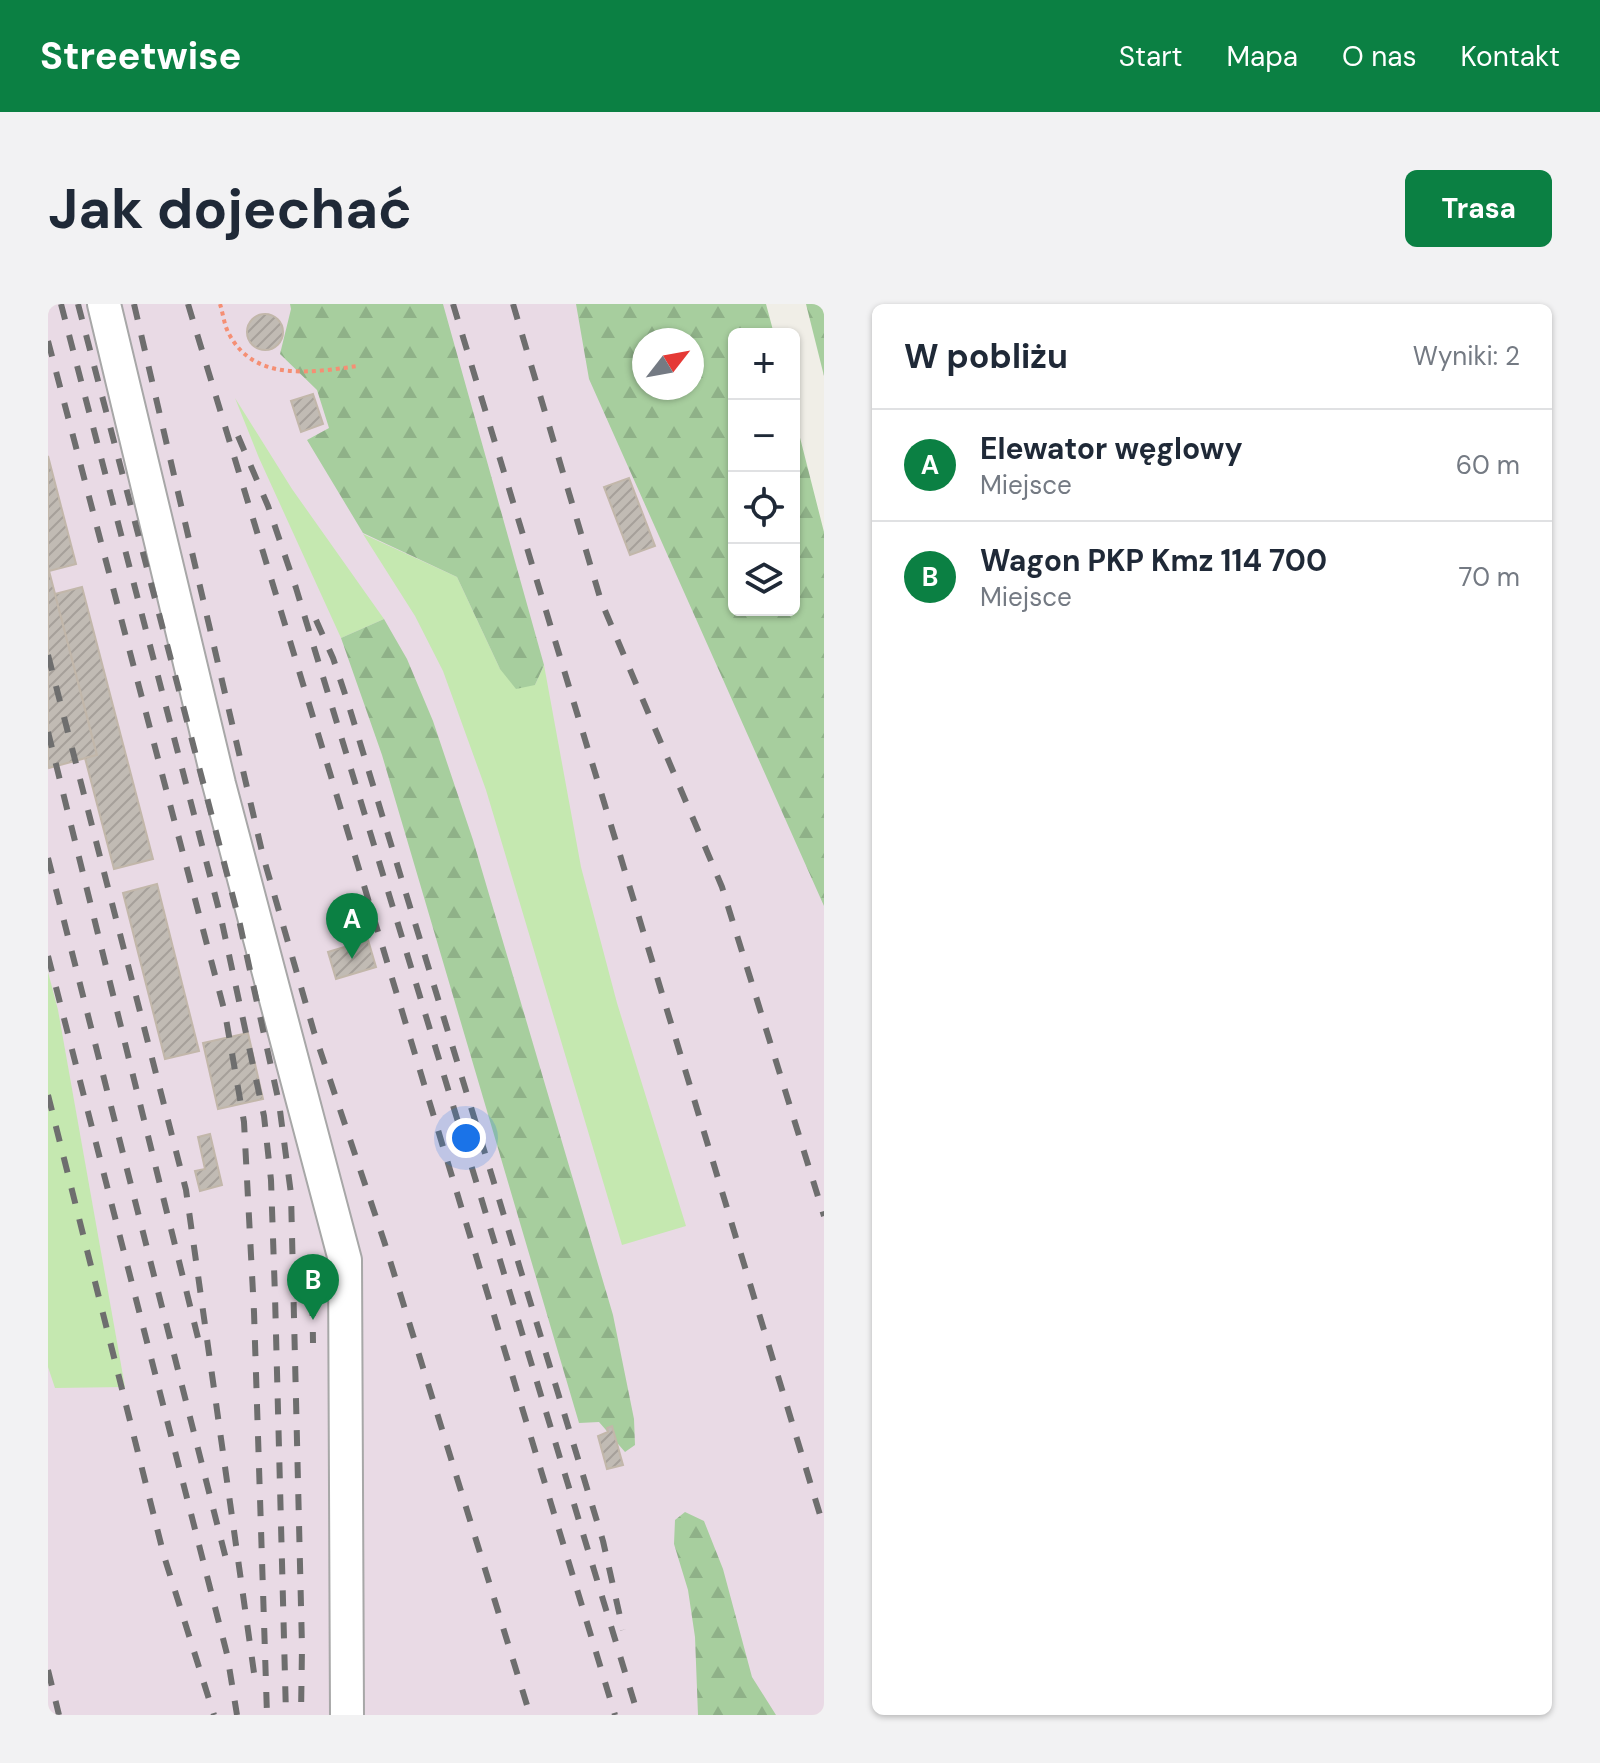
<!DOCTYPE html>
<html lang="pl">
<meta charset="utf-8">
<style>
body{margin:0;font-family:"DM Sans",sans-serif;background:#f2f2f3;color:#1f2937}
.controls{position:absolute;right:24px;top:24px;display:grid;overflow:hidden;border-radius:12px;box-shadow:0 2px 6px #0004}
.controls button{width:72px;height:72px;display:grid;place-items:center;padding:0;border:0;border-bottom:2px solid #e0e1e3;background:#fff;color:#1f2937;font:40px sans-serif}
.compass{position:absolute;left:584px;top:24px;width:72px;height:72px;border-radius:50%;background:#fff;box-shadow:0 2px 6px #0004;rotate:59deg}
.you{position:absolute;left:418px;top:834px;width:28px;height:28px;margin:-20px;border:6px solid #fff;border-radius:50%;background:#1a73e8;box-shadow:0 0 0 12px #1a73e833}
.badge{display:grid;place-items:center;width:52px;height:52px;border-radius:50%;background:#0b8043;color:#fff;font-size:26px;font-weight:700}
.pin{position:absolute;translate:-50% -66px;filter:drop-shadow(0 2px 4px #0008)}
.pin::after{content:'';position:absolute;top:42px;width:28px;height:24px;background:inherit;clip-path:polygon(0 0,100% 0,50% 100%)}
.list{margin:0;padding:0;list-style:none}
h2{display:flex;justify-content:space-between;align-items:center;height:104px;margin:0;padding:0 32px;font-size:34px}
h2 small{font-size:26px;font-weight:400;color:#747a83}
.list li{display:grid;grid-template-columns:52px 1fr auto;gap:24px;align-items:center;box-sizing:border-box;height:112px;padding:0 32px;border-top:2px solid #e0e1e3}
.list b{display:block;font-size:30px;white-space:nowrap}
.list p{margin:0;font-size:26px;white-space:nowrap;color:#747a83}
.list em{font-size:26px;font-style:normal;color:#747a83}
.icon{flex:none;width:44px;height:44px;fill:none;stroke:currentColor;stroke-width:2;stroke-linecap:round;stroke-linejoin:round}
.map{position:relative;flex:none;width:776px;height:1411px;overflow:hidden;border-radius:12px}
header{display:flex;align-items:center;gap:48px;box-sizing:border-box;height:112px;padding:0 40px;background:#0b8043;color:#fff}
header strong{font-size:38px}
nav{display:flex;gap:44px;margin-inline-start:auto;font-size:28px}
.intro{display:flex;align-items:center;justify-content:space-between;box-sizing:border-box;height:192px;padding:0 48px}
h1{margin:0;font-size:56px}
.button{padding:20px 36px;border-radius:12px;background:#0b8043;color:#fff;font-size:28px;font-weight:700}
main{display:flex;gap:48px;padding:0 48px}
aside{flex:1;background:#fff;border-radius:12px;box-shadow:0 2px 6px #0004}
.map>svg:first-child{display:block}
.railway{fill:#e9dae5}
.grass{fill:#c5e8b0}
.forest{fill:url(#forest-firs);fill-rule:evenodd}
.building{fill:url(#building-hatch);stroke:#c2b7aa;stroke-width:2}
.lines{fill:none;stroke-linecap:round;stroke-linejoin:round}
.minor-casing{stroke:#a7a7a7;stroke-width:36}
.path{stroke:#f58f74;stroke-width:4;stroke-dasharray:4 4;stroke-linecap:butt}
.minor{stroke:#fff;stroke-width:32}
.rail{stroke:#6e6e6e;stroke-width:6;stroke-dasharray:16 16;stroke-linecap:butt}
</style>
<header>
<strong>Streetwise</strong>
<nav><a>Start</a><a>Mapa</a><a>O nas</a><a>Kontakt</a></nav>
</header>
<div class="intro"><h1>Jak dojechać</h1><a class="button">Trasa</a></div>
<main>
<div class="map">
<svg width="776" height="1411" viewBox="0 0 776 1411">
<defs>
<pattern id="forest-firs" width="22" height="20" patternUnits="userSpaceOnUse" patternTransform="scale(2)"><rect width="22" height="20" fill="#a7ce9e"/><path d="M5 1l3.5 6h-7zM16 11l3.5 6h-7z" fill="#8fb188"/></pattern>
<pattern id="building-hatch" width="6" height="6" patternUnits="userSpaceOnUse" patternTransform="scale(2)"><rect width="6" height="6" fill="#c1bbb4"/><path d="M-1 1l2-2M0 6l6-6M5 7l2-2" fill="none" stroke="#a6a09a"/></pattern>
</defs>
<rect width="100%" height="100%" fill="#f0eee7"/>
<!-- railway -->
<polygon class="railway" points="0,0 547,0 776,597 776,1411 0,1411"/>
<!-- grass -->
<g class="grass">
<polygon points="187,94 244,185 336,315 293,334 211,154"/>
<polygon points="315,230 409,273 452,365 487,381 496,361 533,563 569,699 638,922 574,941 438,486 395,367 367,312"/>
<polygon points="0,668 10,706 77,1083 7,1084 0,1063"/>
</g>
<!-- forest -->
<g class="forest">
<polygon points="242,0 395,0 496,361 487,381 468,385 452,365 409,273 315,229 259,136 281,124 269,86 232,50 243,5"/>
<path d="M528,0H718L726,30H686V306H746V110L776,228V602L541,75ZM644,36V84H596V36Z"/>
<polygon points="758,0 776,0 776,72"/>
<polygon points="336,315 359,355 385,417 425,536 565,1011 586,1115 587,1141 577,1148 551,1118 531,1119 334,451 293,334"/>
<polygon points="637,1208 656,1217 675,1265 704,1373 728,1411 650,1411 647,1333 640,1286 626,1240 627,1216"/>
</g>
<!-- building -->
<g class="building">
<circle cx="217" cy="28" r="18"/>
<polygon points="265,90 275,120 253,128 243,97"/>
<polygon points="0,152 28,260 1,267 0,263"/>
<polygon points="581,174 607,242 582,251 556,183"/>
<polygon points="0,263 49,451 1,464 0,460"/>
<polygon points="34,283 105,555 66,565 37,454 49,451 7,290"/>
<polygon points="109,580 151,747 117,755 75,589"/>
<polygon points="320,636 328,663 288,675 280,648"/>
<polygon points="200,729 215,795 170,805 155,739"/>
<polygon points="162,830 174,881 152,887 147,867 157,865 150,833"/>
<polygon points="564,1122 575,1161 559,1165 550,1132 560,1128 559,1124"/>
</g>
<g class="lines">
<defs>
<polyline id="minor" points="56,0 171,480 297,956 299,1411"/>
</defs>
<!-- minor casing -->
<use href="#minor" class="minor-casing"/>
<!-- path -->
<path class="path" d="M172,0C175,9 176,21 181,30C207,79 265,68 310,62"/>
<!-- minor -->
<use href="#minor" class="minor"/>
<!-- rail -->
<g class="rail">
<polyline points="13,0 173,614 216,812 223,876 227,992 238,1411"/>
<polyline points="30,0 191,616 231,799 243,890 254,1343 253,1411"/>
<polyline points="86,0 215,552 266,728 336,937 482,1411"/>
<polyline points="140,0 567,1411"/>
<polyline points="405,0 776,1224"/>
<polyline points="465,0 553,297 674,583 776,912"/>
<polyline points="0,37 177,709 196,818 206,1008 219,1411"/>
<polyline points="190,132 220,202 248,284 590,1411"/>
<polyline points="268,316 285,354 300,399 555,1237 575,1326"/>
<polyline points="0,351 138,886 208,1383"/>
<polyline points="0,428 150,1034"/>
<polyline points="0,554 180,1263"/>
<polyline points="0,652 179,1350 189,1411"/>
<polyline points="0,791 116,1252 166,1411"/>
<polyline points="264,964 265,1039"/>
<polyline points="0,1366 11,1411"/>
</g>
</g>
</svg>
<div class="controls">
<button>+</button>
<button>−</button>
<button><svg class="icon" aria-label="locate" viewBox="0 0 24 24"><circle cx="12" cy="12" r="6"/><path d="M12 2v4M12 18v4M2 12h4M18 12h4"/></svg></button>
<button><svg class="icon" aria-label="layers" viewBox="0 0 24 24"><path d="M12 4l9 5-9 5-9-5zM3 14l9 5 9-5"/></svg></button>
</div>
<svg class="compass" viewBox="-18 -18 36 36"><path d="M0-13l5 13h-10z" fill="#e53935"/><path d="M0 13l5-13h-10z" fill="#747a83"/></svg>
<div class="you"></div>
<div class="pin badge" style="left:304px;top:655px">A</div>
<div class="pin badge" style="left:265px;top:1016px">B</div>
</div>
<aside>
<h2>W pobliżu<small>Wyniki: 2</small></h2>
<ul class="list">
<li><span class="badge">A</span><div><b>Elewator węglowy</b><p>Miejsce</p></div><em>60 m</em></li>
<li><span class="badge">B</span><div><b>Wagon PKP Kmz 114 700</b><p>Miejsce</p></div><em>70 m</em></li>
</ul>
</aside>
</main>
